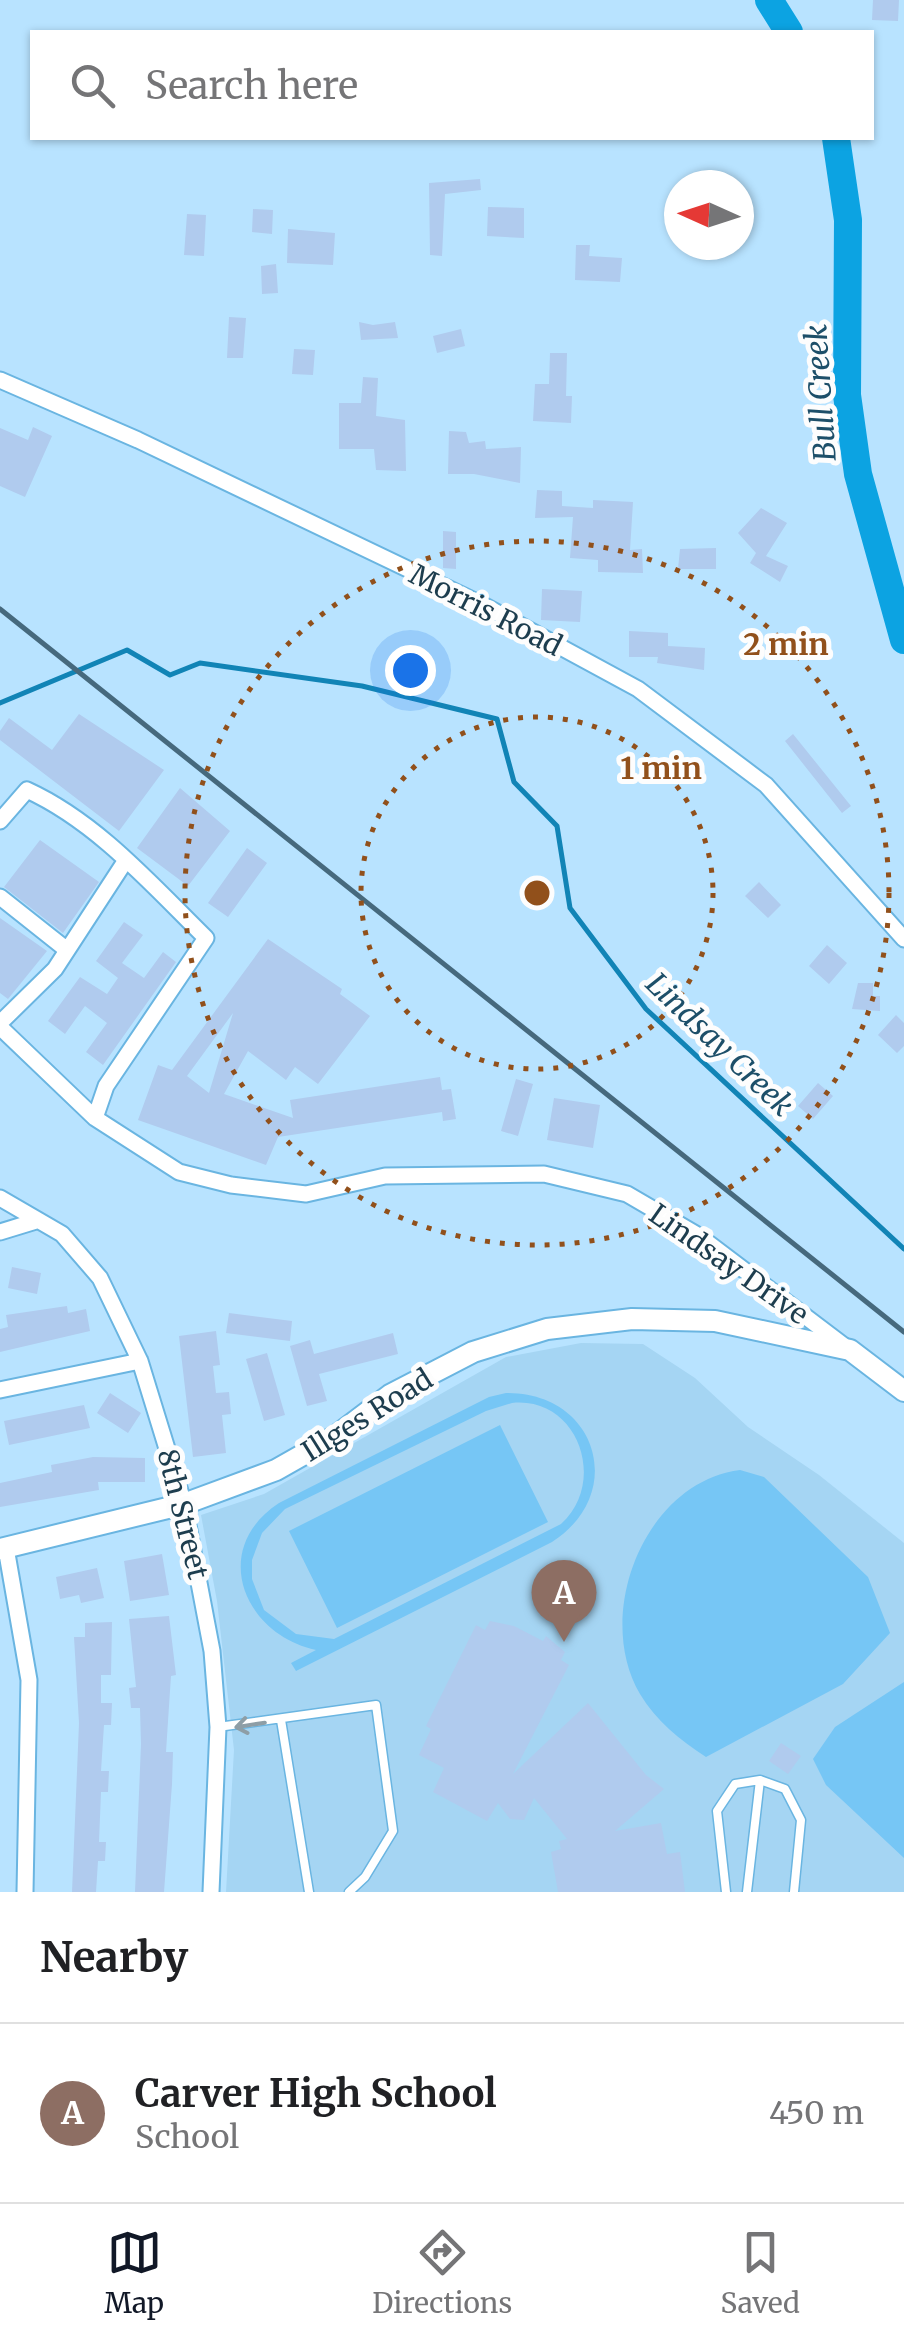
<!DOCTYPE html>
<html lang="en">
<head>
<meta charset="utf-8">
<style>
	:root { --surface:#fff; --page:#f6f6f6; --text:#202124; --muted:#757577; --line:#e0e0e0; --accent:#111827 }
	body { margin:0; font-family:Merriweather,serif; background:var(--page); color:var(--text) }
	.compass { position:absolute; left:664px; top:170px; width:90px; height:90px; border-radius:50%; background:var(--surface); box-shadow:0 2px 8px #0004; rotate:273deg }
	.you { position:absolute; left:410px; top:670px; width:35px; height:35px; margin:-25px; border:8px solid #fff; border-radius:50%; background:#1a73e8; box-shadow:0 0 0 15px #1a73e833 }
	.badge { display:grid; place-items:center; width:65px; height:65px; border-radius:50%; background:var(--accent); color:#fff; font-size:32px; font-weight:700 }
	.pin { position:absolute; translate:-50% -82px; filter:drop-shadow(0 2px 5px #0008) }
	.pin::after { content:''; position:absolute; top:52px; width:35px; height:30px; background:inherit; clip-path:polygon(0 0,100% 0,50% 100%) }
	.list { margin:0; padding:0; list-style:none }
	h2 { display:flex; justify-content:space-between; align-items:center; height:130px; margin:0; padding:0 40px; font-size:42px }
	h2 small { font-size:32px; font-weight:400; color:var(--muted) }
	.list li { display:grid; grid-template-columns:65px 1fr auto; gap:30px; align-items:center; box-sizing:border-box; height:180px; padding:0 40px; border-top:2px solid var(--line) }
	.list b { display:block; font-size:38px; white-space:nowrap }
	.list p { margin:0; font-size:32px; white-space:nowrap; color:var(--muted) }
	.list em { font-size:32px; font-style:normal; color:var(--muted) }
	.icon { flex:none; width:55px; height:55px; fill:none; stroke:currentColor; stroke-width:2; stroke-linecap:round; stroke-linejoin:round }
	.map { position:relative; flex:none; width:904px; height:1892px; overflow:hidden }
	.search { position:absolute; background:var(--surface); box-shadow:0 2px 8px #0004; left:30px; right:30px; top:30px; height:110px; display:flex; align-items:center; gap:25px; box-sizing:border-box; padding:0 35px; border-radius:0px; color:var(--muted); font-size:38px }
	.sheet { height:310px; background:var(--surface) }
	nav { display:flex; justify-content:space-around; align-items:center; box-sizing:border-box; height:140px; border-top:2px solid var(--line); background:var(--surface); font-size:28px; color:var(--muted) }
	nav a { display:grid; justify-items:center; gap:5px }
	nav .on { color:var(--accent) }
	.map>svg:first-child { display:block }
	.built { fill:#a5d5f3 }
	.green { fill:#76c6f5; fill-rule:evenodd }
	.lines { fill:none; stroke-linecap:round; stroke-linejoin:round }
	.stream { stroke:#1184b6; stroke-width:5 }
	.river { stroke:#0ca3e2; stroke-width:28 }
	.building { fill:#b0cbee; fill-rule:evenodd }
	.service-casing { stroke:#6ab5e1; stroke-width:11 }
	.minor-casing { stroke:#6ab5e1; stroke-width:19 }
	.tertiary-casing { stroke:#6ab5e1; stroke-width:24 }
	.service { stroke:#fff; stroke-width:8 }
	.minor { stroke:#fff; stroke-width:15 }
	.tertiary { stroke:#fff; stroke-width:20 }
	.rail { stroke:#46697d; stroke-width:5 }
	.oneway { stroke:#8e9ea6 }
	.ring { fill:none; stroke:#91501b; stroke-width:5; stroke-dasharray:5 10 }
	.labels { text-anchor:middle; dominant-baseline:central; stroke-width:10; stroke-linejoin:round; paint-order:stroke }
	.street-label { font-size:28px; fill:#1d3d4e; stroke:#fdfdfd }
	.water-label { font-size:30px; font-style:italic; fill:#1d4f69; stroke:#fdfdfd }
	.centre { fill:#91501b; stroke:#fdfdfd; stroke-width:5 }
	.ring-label { font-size:30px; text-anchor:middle; font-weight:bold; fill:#91501b; stroke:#fdfdfd; stroke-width:10; stroke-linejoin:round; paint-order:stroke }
</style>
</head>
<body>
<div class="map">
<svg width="904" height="1892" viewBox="0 0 904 1892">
	<rect width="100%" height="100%" fill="#b8e3ff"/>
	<!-- built -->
	<path class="built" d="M581,1343L643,1344L695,1378L748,1427L819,1475L904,1543V1892H226L234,1750L217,1601L201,1515L264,1494L506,1357Z"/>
	<!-- green -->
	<path class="green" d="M506,1393C597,1392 628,1493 552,1542L296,1671L291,1663L316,1650C243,1634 209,1549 279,1503L489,1397ZM512,1403C578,1396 608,1482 561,1524L334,1639L296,1634L264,1610L252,1579V1560L262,1533L285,1509L486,1411Z
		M500,1425L548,1522L337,1628L289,1531Z
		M740,1470L764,1477L868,1577L890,1633L843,1684L706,1757C680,1740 656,1721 640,1694C593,1614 645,1482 740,1470Z
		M904,1682V1858L826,1785L813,1759L835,1727Z"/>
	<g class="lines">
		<!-- stream -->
		<path class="stream" d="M0,703L127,650L170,675L200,663L362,686L497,719L514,782L557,826L570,908L646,1009L904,1249"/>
		<!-- river -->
		<path class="river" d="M769,0L789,32
			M836,138L848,220L847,395L858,474L904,640"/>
	</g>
	<!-- building -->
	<path class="building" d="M873,0H899L898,21L872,20Z
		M480,179L481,190L445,194L442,256L430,255L429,183Z
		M488,207L524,208V238L487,236Z
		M253,209L273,210L272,234L252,232Z
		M187,214L206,215L204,256L184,255Z
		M288,229L335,233L333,265L287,263Z
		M576,245H590L589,256L622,258L620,282L575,280Z
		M276,264L278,293L262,294L261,266Z
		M229,317L246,318L243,358H227Z
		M359,322L373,325L395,322L398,338L361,340Z
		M461,329L465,346L437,353L433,336Z
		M294,349L315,350L313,375L292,374Z
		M550,353H567L566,396H572L571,423L533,421L535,384H549Z
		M363,377L378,378L376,416L405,420L406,471L376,470L374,449H339V403H361Z
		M33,427L52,436L25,497L0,486V428L28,440Z
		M449,431L466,432L469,443L485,441L486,449L521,447L520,483L474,474H448Z
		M537,490L562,491V506L593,508V500L633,502L630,550L642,549L643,573L598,572V560L570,558L573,517L535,518Z
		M761,508L787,523L766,556L788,566L780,582L750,563L756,553L738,533Z
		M443,531L456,532V569L443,568Z
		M716,548V569H678L680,549Z
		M542,589L582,591L580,622L541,620Z
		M629,631L668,633V646L705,648L704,670L657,663L658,657H629Z
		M79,714L164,770L119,831L0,740V731L9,718L52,750Z
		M793,734L851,806L842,813L785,741Z
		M180,788L230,831L188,886L137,848Z
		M40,840L99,882L63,933L4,887Z
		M247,848L267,863L228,917L208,903Z
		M759,882L781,905L768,918L745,896Z
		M0,918L47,951L8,999L0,993Z
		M124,922L143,935L122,963L144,978L163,952L176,962L103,1065L86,1052L107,1023L85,1006L65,1034L48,1021L80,977L107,994L118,978L96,961Z
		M268,939L342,989L340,994L370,1016L318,1084L295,1067L286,1080L248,1051L224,1094L293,1118L290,1100L440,1077L442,1090L451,1089L456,1119L443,1121L442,1112L278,1137L266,1165L138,1120L158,1065L172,1070ZM233,1013L209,1093L187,1076Z
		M827,945L847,963L829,984L809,966Z
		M858,983H873V996H880V1011L852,1009Z
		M896,1015L904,1023V1046L897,1053L878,1035Z
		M516,1079L533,1084L518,1136L501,1131Z
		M818,1083L833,1096L813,1119L798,1106Z
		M554,1098L600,1105L593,1148L547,1140Z
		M12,1267L41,1273L37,1294L8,1288Z
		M67,1306L68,1313L86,1309L90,1331L0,1352V1329L8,1327L6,1315Z
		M229,1313L292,1321L290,1341L226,1333Z
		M216,1331L220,1365L213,1366L216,1393L229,1392L231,1414L222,1415L226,1453L193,1457L179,1336Z
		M393,1333L398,1354L319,1374L327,1401L307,1406L290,1346L310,1340L314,1354Z
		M267,1353L285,1415L264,1421L246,1359Z
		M110,1393L141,1413L128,1433L97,1413Z
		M84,1405L90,1428L9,1445L4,1421Z
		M93,1457L145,1458V1482H98L99,1490L0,1507V1483L52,1472L51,1465Z
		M162,1554L169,1595L130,1601L124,1561Z
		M97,1568L104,1598L81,1603L79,1595L60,1599L56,1577Z
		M169,1616L176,1675L171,1676L169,1706L166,1752H173L172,1784L164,1892H135L141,1744L140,1708H131L129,1688L136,1687L129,1619Z
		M490,1621L514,1626L543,1641L546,1636L565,1652L561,1660L569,1665L513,1774L588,1703L646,1775L664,1789L615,1831L661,1823L667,1854L680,1852L685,1892H558L551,1852L561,1849L559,1841L567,1839L534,1798L524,1820L510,1819L498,1803L487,1821L433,1792L444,1768L419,1755L431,1729L426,1726L476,1625L485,1630Z
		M112,1622L111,1675H101V1703H112L111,1725H104L101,1771H109L108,1792H101L99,1842H106L105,1861H98L96,1892H72L79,1723L74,1637H85V1623Z
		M781,1743L801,1756L788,1774L769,1761Z"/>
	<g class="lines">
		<defs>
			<path id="service" d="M281,1720L309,1892
				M218,1727L376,1705L393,1831L365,1877L349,1892
				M726,1892L717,1811L735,1784L760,1780L785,1789L801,1820L794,1892
				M747,1892L760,1780"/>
			<path id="minor" d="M0,380L138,440L485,606L638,689L766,785L904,939
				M0,821L27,790C97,822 152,885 206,938L106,1086L95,1118
				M0,897L67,950
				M0,1023L55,969L126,860
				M0,1027L95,1118L179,1172L231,1185L306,1194L385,1176L544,1174L627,1194L699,1236L843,1345
				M0,1198L62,1234L100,1278L140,1361L184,1504L212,1651L218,1727L211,1892
				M0,1232L36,1221
				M0,1390L140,1361
				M6,1548L29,1680L25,1892"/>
			<path id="tertiary" d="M0,1549L184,1504L276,1470L336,1436L390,1395L473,1352L547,1329L632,1319L715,1321L850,1350L904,1391"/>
		</defs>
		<!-- service casing -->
		<use href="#service" class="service-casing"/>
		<!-- minor casing -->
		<use href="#minor" class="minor-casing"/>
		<!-- tertiary casing -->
		<use href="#tertiary" class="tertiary-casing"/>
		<!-- service -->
		<use href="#service" class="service"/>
		<!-- minor -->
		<use href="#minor" class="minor"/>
		<!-- tertiary -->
		<use href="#tertiary" class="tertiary"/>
		<!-- rail -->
		<path class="rail" d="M0,609L904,1332"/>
	</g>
	<!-- one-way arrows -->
	<defs><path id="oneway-shaft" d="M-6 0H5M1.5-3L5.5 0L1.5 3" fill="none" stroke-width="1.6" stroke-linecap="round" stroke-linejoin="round" transform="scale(2.5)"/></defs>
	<use class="oneway" href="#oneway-shaft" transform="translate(250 1725) rotate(171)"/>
	<!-- distance rings -->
	<g class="ring">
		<circle cx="537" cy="893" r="176"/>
		<circle cx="537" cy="893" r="352"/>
	</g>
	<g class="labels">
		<!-- street labels -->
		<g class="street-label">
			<text transform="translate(486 610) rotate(27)">Morris Road</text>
			<text transform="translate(729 1264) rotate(35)">Lindsay Drive</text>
			<text transform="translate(367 1415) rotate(-32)">Illges Road</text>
			<text transform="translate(183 1514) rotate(76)">8th Street</text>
		</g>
		<!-- water labels -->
		<g class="water-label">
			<text transform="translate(820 393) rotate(-94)">Bull Creek</text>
			<text transform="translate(720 1044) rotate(44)">Lindsay Creek</text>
		</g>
	</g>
	<circle cx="537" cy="893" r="15" class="centre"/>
	<g class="ring-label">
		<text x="786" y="655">2 min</text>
		<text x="661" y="779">1 min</text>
	</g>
</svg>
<svg class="compass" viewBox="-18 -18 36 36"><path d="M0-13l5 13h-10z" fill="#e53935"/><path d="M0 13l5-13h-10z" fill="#757577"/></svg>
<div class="you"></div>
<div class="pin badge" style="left:564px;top:1642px;background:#8d6e63">A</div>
<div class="search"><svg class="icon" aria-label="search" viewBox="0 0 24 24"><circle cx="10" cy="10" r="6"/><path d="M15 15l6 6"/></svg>Search here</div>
</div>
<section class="sheet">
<h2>Nearby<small></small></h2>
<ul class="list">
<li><span class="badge" style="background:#8d6e63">A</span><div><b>Carver High School</b><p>School</p></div><em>450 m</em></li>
</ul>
</section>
<nav>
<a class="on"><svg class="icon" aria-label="map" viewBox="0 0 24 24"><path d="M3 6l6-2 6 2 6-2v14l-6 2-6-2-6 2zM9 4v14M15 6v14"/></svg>Map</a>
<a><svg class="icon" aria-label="directions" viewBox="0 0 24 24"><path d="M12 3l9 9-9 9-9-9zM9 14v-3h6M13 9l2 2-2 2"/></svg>Directions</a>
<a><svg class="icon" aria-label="saved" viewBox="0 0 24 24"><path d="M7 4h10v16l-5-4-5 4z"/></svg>Saved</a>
</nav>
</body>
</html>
